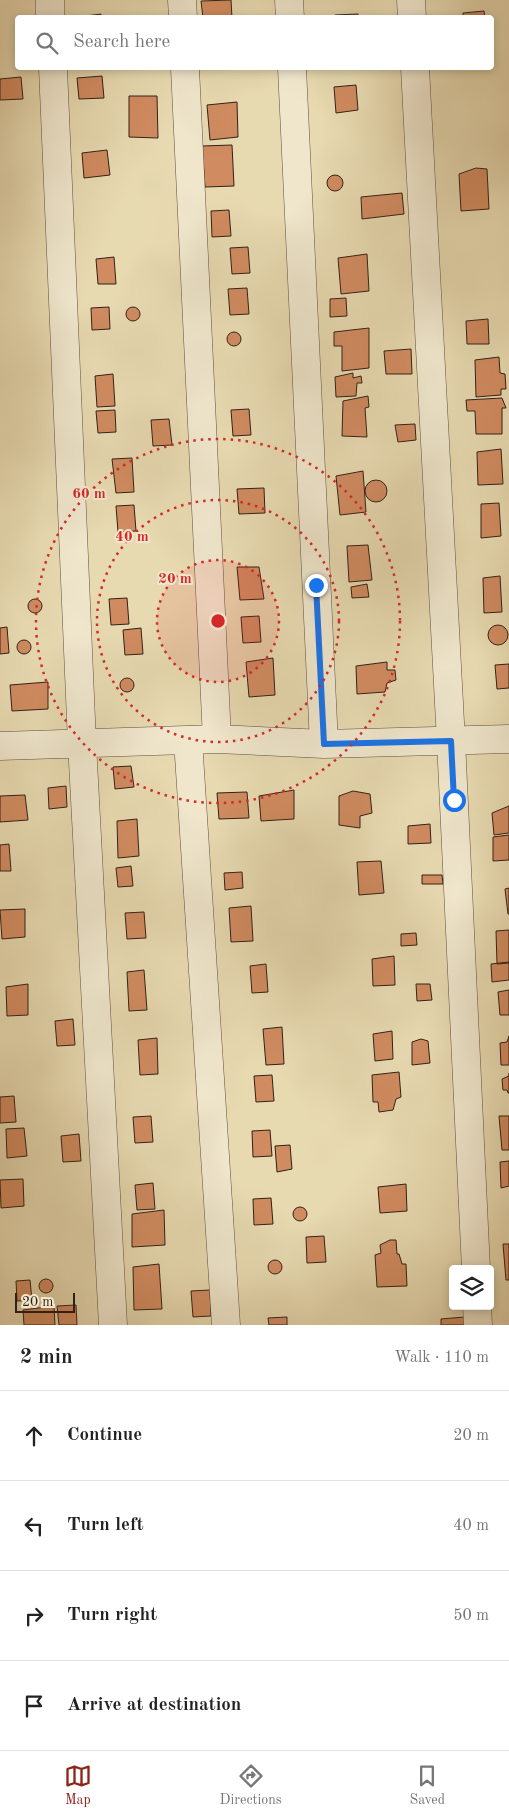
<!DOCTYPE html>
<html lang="en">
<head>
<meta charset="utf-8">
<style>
	:root { --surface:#fff; --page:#f6f6f6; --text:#222; --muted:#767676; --line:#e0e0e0; --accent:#8f2418 }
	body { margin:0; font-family:"Old Standard TT",serif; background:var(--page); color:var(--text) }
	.controls { position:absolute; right:15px; bottom:15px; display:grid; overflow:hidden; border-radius:5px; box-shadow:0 2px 8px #0003 }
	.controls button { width:45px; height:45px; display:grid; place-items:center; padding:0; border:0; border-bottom:1px solid var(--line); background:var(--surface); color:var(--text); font:25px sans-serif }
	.scale { position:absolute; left:15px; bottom:12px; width:60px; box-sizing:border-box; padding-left:5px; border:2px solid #322118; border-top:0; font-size:14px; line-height:18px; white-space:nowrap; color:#322118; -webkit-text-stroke:4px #efe6cc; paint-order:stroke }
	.stop { position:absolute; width:15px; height:15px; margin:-11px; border:4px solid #1a73e8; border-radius:50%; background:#fff }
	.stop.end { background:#1a73e8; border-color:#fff; box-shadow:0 1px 5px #0008 }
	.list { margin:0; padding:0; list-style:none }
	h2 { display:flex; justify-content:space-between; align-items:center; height:65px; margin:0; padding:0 20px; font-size:21px }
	h2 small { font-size:16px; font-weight:400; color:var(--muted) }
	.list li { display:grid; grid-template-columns:32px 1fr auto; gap:15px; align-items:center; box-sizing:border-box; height:90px; padding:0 20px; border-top:1px solid var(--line) }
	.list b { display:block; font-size:19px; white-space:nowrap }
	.list em { font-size:16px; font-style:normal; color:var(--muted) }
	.icon { flex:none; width:28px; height:28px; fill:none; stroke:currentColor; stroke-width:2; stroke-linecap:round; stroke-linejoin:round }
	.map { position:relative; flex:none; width:509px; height:1325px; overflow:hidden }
	.search { position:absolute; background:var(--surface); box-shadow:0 2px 8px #0003; left:15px; right:15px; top:15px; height:55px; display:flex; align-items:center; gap:12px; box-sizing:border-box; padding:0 18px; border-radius:5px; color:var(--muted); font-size:19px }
	.sheet { height:425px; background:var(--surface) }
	nav { display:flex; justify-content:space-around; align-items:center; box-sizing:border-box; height:70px; border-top:1px solid var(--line); background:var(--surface); font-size:14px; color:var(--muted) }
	nav a { display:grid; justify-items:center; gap:2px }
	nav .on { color:var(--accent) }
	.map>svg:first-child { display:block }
	.building { fill:#d08b60; stroke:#322118 }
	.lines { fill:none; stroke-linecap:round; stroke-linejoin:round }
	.minor-casing { stroke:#5f4f3e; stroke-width:29 }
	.minor { stroke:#efe6cc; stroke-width:28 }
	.route { stroke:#1a73e8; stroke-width:6 }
	.ring { fill:none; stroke:#d62828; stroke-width:2.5; stroke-dasharray:2.5 5 }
	.centre { fill:#d62828; stroke:#efe6cc; stroke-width:2.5 }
	.ring-label { font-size:15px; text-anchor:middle; font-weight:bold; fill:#d62828; stroke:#efe6cc; stroke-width:4; stroke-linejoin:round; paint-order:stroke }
</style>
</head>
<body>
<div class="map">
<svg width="509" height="1325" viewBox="0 0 509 1325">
	<rect width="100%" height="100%" fill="#e7d9b0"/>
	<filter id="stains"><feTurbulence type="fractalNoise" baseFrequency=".004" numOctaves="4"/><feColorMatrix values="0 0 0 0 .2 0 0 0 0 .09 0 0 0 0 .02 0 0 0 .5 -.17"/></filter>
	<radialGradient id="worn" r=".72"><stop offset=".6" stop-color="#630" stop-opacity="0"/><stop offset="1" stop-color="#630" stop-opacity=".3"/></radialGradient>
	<!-- building -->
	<path class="building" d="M231,0L232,18H203L201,1Z
		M484,11L485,18H463V13Z
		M101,14V18H78V17Z
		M358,14V18H335V15Z
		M102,76L104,98L79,99L77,78Z
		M21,77L23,99L0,100V79Z
		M356,85L358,110L336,113L334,87Z
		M129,96H157L158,138L129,137Z
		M237,102L238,137L210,140L207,105Z
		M232,145L234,186L205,187L202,146Z
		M107,150L110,175L84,178L82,153Z
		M476,168L487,169L489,209L461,211L459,174Z
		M327 183a8 8 0 1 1 16 0a8 8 0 1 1-16 0Z
		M402,193L404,214L362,219L361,197Z
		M229,210L231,236L212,237L211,211Z
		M248,247L250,273L232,274L230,248Z
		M367,254L369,291L341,294L338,258Z
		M114,257L116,284H98L96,259Z
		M247,288L249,314L230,315L228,289Z
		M346,298L347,316L330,317V299Z
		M126 314a7 7 0 1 1 14 0a7 7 0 1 1-14 0Z
		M109,307L110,329L92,330L91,308Z
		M488,319L489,344H467L466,321Z
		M369,328V368L342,371V346H334V332Z
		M227 339a7 7 0 1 1 14 0a7 7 0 1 1-14 0Z
		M411,349L412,374H386L384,351Z
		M499,357L500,373L505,374L506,389H501V395L476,397L475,360Z
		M353,373V378L361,376L362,383H357L356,396L336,397L335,377Z
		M113,374L115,406L97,407L95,376Z
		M368,396L369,407L365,408L367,437L342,436L343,401Z
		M502,398L506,408H502V434H476L475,411H467L466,400Z
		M249,409L251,435L233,436L231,410Z
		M115,410L116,432L98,433L96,411Z
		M169,419L172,445L153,446L151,420Z
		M415,424L416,440L398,442L395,425Z
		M501,449L503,484L478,485L477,452Z
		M132,458L134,492L116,493L112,459Z
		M363,471L366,512L340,515L336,476Z
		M365 491a11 11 0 1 1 22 0a11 11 0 1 1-22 0Z
		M264,488L265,513L239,514L237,489Z
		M499,503L501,536L481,538V504Z
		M134,505L136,531L118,532L116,506Z
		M368,545L372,580L349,582L347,546Z
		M237,567H259L264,599L240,600Z
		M500,576L502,612L484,613L483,578Z
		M367,584L369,597L352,598L351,587Z
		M127,598L129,624L111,625L109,599Z
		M28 606a7 7 0 1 1 14 0a7 7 0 1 1-14 0Z
		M259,616L261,642L243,643L241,617Z
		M488 635a10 10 0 1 1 20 0a10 10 0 1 1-20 0Z
		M7,627L9,653L0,654V628Z
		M141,628L143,654L125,655L123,630Z
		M17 647a7 7 0 1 1 14 0a7 7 0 1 1-14 0Z
		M273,658L275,695L249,697L246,662Z
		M387,662V670H395L396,680L387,683L385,692L357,694L356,666Z
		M509,664V688L497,689L495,665Z
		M120 685a7 7 0 1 1 14 0a7 7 0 1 1-14 0Z
		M48,682V709L12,711L10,685Z
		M131,766L134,787L115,789L113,767Z
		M66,786L67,807L49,809L48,788Z
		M294,790V819L261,821L259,796Z
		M353,791L370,794L372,813L360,816V828L339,825V796Z
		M247,792L249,818L219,819L217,793Z
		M25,795L28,820L0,822V796Z
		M509,806V833L494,835L492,813Z
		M137,819L139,856L118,858L117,821Z
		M430,824L431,843L408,844V826Z
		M509,835V860L493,861V837Z
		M9,844L11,871H0V845Z
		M381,861L384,893L359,895L357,862Z
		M131,866L133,886L118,887L116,868Z
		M242,872L243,888L225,890L224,873Z
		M422,875H442L443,884H422Z
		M509,888V914H508L505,889Z
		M251,906L253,941L231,942L229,908Z
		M25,909V937L2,939L0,910Z
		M144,912L146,938L127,939L125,913Z
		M509,930V963L497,964L496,931Z
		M416,933L417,945L401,946V934Z
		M394,956L395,985L373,986L372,959Z
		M509,962V980L492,982L491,964Z
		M266,964L268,992L252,993L250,966Z
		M144,970L147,1010L129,1011L127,972Z
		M28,984V1015L7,1016L6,987Z
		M416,984H430L432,1000L417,1001Z
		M509,990V1015H500L498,992Z
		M73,1019L75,1045L57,1046L55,1021Z
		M282,1027L284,1064L266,1065L263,1029Z
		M392,1031L393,1059L375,1061L373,1034Z
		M509,1036V1065H501L500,1043L507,1042Z
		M157,1038L158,1074L140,1075L138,1040Z
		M421,1039L428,1041L430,1063L412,1065V1042Z
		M399,1072L401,1097L396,1099L393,1110L379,1112L378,1102H373L372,1075Z
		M509,1073V1093H508L507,1090H503L502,1079L509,1076Z
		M272,1075L274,1101L256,1102L254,1076Z
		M14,1096L16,1122L0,1123V1097Z
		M151,1116L153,1142L135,1143L133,1117Z
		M499,1116H509V1150H502Z
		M24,1128L27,1156L7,1158L6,1129Z
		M270,1130L272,1156L253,1157L252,1131Z
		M79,1134L81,1161L63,1162L61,1136Z
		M290,1145L292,1169L277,1172L275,1146Z
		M509,1161V1186L501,1188L500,1162Z
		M23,1179L24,1206L1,1208L0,1180Z
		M153,1183L155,1209L137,1210L135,1185Z
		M406,1184L407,1211L380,1213L378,1187Z
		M271,1198L273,1224L254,1225L253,1199Z
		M293 1214a7 7 0 1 1 14 0a7 7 0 1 1-14 0Z
		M164,1210L165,1245L132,1247V1214Z
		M324,1236L326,1262L307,1263L306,1237Z
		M390,1240H396L397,1254H399L402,1264H406L407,1286L377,1287L375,1255L381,1253L380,1245Z
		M503,1244H509V1280H506Z
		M268 1267a7 7 0 1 1 14 0a7 7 0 1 1-14 0Z
		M159,1264L162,1309L134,1310L133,1267Z
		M39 1286a7 7 0 1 1 14 0a7 7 0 1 1-14 0Z
		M30,1280L32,1300L17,1301L16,1281Z
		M210,1290L211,1316L193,1317L191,1291Z
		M76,1305L77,1325H59L57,1306Z
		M54,1306L55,1325H24L23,1310Z
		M287,1317V1325H269L268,1318Z
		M464,1317L465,1325H441V1319Z"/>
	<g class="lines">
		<defs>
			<path id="minor" d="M50,0V18
				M182,0L183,18
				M289,0L290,18
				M411,0L412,18
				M53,68L82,743L113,1325
				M185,68L217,739
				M292,68L324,744
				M415,68L451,741L476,1269
				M188,740L226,1325
				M0,746L217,739L324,744L509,739
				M477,1306L478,1325"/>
		</defs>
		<!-- minor casing -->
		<use href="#minor" class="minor-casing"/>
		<!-- minor -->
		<use href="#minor" class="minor"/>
	</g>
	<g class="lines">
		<!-- route -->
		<path class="route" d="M316,585L324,744L451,741L454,800"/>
	</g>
	<!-- distance rings -->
	<circle cx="218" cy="621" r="61" fill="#d62828" fill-opacity=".12"/>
	<g class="ring">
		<circle cx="218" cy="621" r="61"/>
		<circle cx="218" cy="621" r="121"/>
		<circle cx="218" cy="621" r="182"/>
	</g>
	<circle cx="218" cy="621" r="8" class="centre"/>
	<g class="ring-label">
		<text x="89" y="498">60 m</text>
		<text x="132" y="541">40 m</text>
		<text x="175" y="583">20 m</text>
	</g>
	<rect width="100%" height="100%" filter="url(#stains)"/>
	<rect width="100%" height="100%" fill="url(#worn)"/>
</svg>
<div class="controls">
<button><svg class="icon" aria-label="layers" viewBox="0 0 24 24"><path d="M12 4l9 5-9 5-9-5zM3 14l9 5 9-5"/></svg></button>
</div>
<div class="scale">20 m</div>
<div class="stop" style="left:454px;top:800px"></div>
<div class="stop end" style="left:316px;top:585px"></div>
<div class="search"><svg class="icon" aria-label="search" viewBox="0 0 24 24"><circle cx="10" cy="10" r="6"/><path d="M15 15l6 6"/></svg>Search here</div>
</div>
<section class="sheet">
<h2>2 min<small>Walk · 110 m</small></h2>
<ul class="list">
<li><svg class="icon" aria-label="ahead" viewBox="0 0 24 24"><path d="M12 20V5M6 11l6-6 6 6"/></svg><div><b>Continue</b></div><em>20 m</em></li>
<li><svg class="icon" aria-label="left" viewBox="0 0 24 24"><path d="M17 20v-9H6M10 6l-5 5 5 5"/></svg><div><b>Turn left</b></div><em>40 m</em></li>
<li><svg class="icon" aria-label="right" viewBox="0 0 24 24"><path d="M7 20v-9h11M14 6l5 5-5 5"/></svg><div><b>Turn right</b></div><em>50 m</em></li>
<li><svg class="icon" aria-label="arrive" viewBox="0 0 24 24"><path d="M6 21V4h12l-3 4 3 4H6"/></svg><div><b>Arrive at destination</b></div></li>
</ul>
</section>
<nav>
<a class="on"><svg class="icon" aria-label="map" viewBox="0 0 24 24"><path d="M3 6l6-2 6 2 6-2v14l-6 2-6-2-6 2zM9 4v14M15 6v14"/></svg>Map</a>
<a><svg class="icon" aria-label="directions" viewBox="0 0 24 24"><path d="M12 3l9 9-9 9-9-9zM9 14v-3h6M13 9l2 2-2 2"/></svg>Directions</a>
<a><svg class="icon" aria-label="saved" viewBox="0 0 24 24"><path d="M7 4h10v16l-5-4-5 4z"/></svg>Saved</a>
</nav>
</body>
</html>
